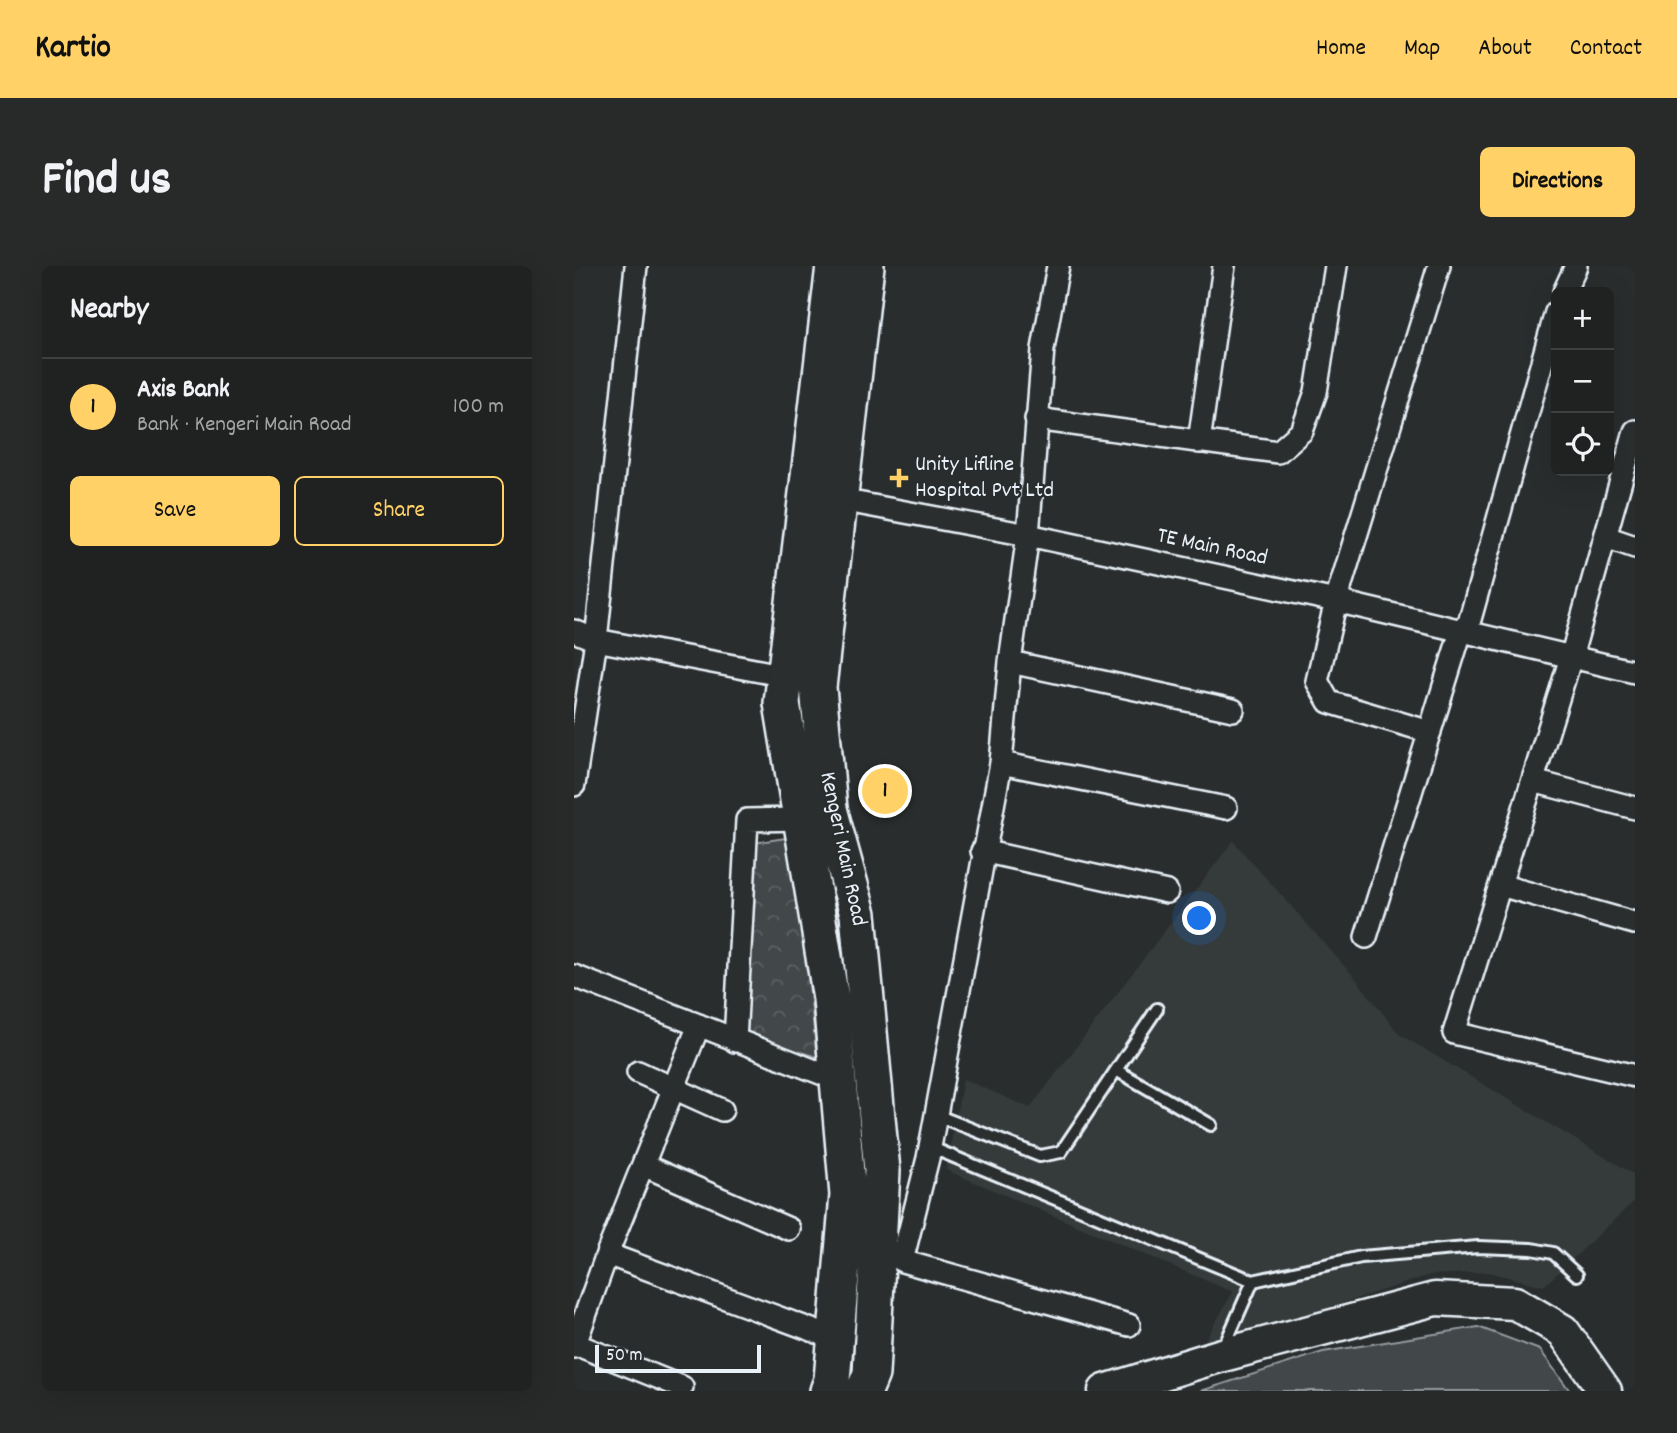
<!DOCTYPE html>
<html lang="en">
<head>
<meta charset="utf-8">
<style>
	:root { --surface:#202222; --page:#282a2a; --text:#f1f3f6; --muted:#a2a4a5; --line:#3d3f40; --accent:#ffd166 }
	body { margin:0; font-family:Dekko,sans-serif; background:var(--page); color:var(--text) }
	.controls { position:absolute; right:21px; top:21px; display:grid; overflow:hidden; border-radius:10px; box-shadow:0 7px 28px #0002 }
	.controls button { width:63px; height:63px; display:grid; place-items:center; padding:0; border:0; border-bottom:2px solid var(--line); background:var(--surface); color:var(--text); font:35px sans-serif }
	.scale { position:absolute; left:21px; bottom:18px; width:166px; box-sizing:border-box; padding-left:7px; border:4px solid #e8f1f8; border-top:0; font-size:19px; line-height:24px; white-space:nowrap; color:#e8f1f8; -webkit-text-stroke:5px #2a2d2e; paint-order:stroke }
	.you { position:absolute; left:626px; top:653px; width:24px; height:24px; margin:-18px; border:5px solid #fff; border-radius:50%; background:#1a73e8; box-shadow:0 0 0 10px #1a73e833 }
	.badge { display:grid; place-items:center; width:46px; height:46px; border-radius:50%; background:var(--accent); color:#111; font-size:23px; font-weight:700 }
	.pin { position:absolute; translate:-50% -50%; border:4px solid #fff; box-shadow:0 2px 7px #0006 }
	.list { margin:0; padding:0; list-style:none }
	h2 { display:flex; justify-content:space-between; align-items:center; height:91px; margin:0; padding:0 28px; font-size:30px }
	h2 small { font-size:23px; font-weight:400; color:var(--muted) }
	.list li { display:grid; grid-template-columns:46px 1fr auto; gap:21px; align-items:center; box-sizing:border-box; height:98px; padding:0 28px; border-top:2px solid var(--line) }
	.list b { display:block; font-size:26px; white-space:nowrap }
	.list p { margin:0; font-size:23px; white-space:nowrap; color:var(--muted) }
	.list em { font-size:23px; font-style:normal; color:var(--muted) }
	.actions { display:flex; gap:14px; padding:21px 28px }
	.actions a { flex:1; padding:16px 0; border:2px solid var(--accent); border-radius:10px; text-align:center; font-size:24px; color:var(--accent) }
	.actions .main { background:var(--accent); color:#111 }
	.icon { flex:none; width:38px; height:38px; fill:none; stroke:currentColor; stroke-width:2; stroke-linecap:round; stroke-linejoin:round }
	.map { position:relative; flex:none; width:1061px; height:1125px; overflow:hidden; border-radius:10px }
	header { display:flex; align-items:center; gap:42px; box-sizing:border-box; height:98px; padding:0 35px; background:var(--accent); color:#111 }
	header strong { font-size:33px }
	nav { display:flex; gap:38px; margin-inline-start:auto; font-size:24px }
	.intro { display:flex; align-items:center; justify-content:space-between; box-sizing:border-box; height:168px; padding:0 42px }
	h1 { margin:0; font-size:49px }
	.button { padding:18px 32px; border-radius:10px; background:var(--accent); color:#111; font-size:24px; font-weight:700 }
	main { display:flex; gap:42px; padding:0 42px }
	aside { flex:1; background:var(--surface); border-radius:10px; box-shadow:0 7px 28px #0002 }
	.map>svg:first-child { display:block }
	.built { fill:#363a3b }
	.grass { fill:#424648; stroke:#959ca0; stroke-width:2 }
	.park { fill:url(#park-crowns); stroke:#959ca0; stroke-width:2 }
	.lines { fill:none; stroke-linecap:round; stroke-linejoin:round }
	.lane-casing { stroke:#e8f1f8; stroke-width:16 }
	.street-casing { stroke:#e8f1f8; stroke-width:26 }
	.secondary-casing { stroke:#e8f1f8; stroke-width:37 }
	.primary-casing { stroke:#e8f1f8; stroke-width:40 }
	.lane { stroke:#2a2d2e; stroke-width:10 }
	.street { stroke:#2a2d2e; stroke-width:21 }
	.secondary { stroke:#2a2d2e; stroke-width:32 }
	.primary { stroke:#2a2d2e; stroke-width:35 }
	.poi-dot { fill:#ffd166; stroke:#2a2d2e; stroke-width:2.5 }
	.labels { text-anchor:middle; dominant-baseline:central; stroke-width:5; stroke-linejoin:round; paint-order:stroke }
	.poi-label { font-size:23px; fill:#e8f1f8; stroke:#2a2d2e; text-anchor:start }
	.street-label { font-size:23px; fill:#e8f1f8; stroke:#2a2d2e }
</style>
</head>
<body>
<header>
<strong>Kartio</strong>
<nav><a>Home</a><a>Map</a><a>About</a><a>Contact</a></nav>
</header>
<div class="intro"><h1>Find us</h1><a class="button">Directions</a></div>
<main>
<aside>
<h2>Nearby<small></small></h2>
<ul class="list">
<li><span class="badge">1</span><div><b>Axis Bank</b><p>Bank · Kengeri Main Road</p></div><em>100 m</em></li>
</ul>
<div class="actions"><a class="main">Save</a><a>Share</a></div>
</aside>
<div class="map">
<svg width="1061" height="1125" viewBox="0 0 1061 1125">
	<defs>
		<pattern id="park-crowns" width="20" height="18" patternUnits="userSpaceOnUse" patternTransform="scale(1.75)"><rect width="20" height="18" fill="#424648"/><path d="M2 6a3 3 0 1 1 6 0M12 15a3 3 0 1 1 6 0" fill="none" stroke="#5d6163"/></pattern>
	</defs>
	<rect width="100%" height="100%" fill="#2a2d2e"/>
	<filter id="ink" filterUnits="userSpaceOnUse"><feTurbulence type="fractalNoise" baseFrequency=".0143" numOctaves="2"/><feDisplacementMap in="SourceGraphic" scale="14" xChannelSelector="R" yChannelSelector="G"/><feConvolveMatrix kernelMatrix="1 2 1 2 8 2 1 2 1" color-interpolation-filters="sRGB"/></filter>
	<g filter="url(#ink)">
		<!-- built -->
		<path class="built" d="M659,575L782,713L825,768L1061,909V934L970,1020L914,1006L856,1009L626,1083L659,1026L372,904L389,813L456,842Z"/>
		<!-- grass -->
		<path class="grass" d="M904,1061L966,1084L996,1125H627L749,1086Z"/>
		<!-- park -->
		<path class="park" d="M219,571L243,791L173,770L179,577Z"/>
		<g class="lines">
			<defs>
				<path id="lane" d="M542,804L637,859
					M362,849L466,890L487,886L583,743
					M356,881L679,1015L787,991L904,981L958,983L979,987L1003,1009
					M649,1083L679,1015"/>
				<path id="street" d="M484,0L469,83L454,269L436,396L427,497L354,892L328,995L555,1059
					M990,26L1002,0
					M462,153L704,186L728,165L742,126L762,0
					M1061,165L998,388L880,767L1061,810
					M625,176L650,0
					M256,232L454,269L762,335L1061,406
					M1032,271L1061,281
					M893,364L982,46
					M0,365L22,374L212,410
					M436,396L659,444
					M856,466L755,436L743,415L762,335L865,0
					M427,497L652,542
					M959,515L1061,542
					M0,519L22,374L62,0
					M408,585L593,626
					M926,619L1060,657
					M792,671L888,362
					M0,710L264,814
					M161,775L173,554L229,553
					M64,806L148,844
					M69,899L215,963
					M33,988L262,1073
					M1,1078L108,1121
					M0,1081L33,988L125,759"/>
				<path id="secondary" d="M531,1125L645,1090L861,1033L941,1037L989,1065L1031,1125"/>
				<path id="primary" d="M254,1125L258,1114L274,929L257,733L208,437L260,0
					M290,1125L297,1108L308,905L284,648L255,543L244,421L292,0"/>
			</defs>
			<!-- lane casing -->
			<use href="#lane" class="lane-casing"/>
			<!-- street casing -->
			<use href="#street" class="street-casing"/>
			<!-- secondary casing -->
			<use href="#secondary" class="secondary-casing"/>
			<!-- primary casing -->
			<use href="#primary" class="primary-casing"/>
			<!-- lane -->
			<use href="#lane" class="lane"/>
			<!-- street -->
			<use href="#street" class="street"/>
			<!-- secondary -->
			<use href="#secondary" class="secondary"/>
			<!-- primary -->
			<use href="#primary" class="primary"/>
		</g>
	</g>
	<!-- markers -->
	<path class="poi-dot" d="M321.5 201.5h7v7h7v7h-7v7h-7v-7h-7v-7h7z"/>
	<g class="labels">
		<!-- poi labels -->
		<g class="poi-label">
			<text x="341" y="199">Unity Lifline<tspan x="341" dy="26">Hospital Pvt Ltd</tspan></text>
		</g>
		<!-- street labels -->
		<g class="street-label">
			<text transform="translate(638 282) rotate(12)">TE Main Road</text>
			<text transform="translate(268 583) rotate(78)">Kengeri Main Road</text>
		</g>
	</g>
</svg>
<div class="controls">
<button>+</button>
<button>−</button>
<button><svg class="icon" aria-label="locate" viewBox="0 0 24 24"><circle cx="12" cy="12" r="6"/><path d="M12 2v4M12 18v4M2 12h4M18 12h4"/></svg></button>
</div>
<div class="scale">50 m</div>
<div class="you"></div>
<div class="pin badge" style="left:311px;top:525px">1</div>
</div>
</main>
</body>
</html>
